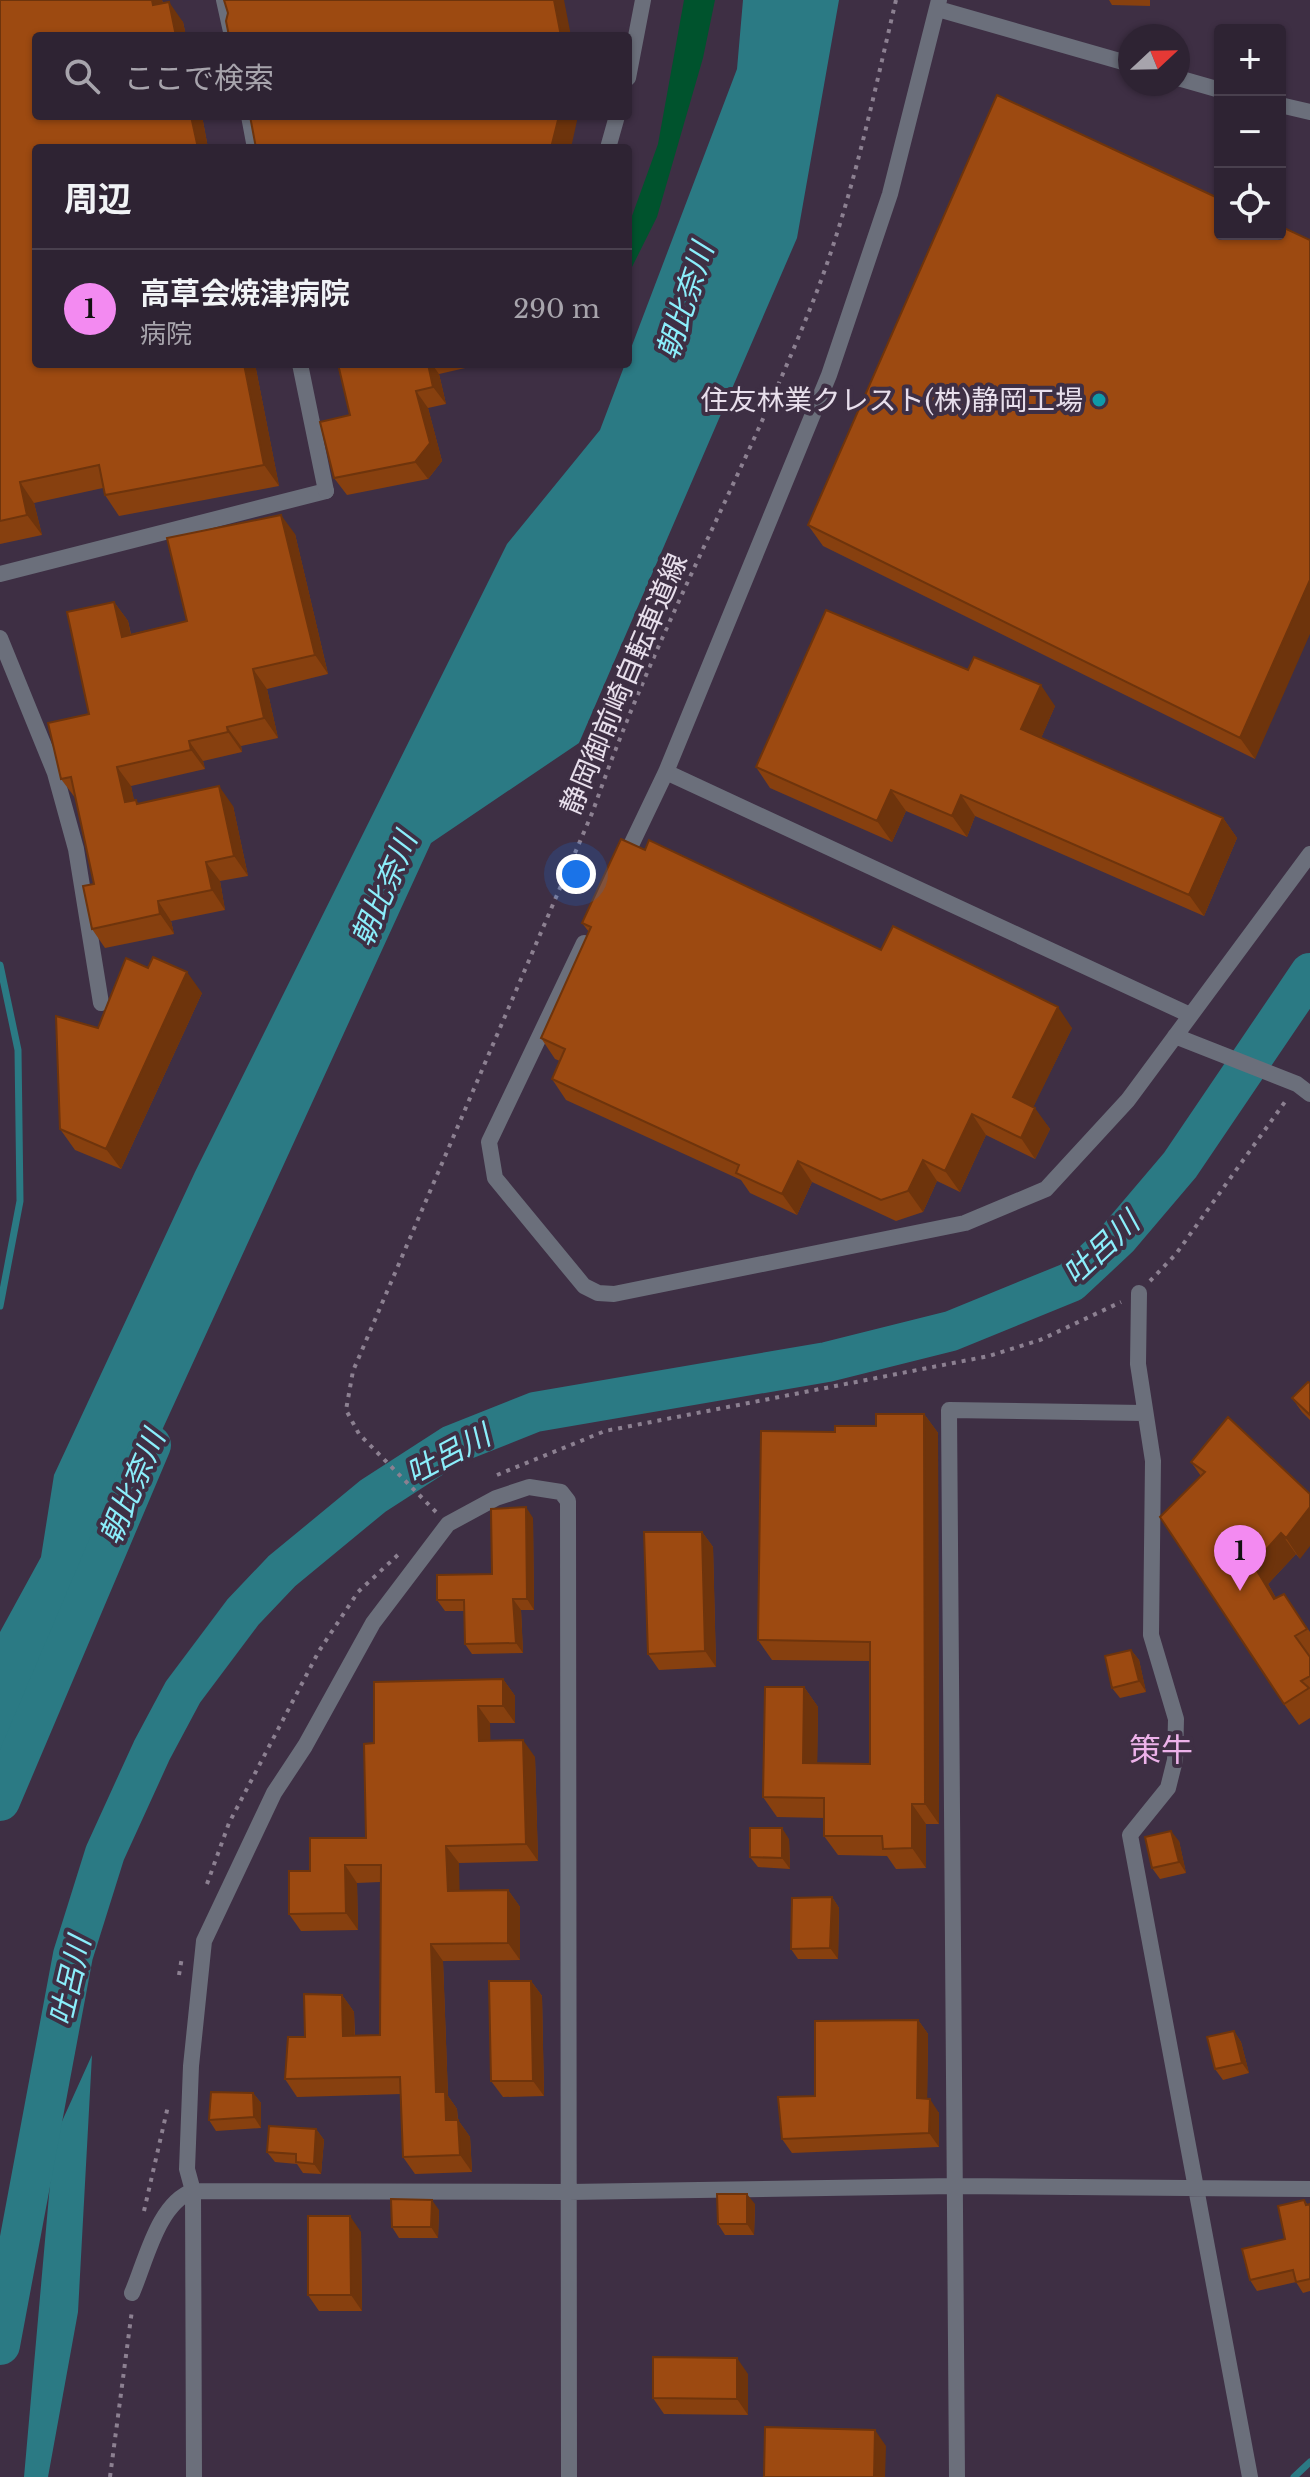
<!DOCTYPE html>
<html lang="ja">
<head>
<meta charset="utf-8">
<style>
	:root { --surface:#2e2333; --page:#362b3b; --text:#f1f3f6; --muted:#a7a4ac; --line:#49404e; --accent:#f38af1 }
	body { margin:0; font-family:"Libre Baskerville","Noto Sans JP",serif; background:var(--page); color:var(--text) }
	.controls { position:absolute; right:24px; top:24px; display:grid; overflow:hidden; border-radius:8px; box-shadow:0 2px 6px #0004 }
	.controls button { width:72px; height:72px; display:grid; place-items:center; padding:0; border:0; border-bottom:2px solid var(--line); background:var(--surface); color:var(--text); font:40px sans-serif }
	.compass { position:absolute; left:1118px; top:24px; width:72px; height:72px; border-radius:50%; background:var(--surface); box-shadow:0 2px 6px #0004; rotate:68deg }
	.you { position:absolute; left:576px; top:874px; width:28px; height:28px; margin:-20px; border:6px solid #fff; border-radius:50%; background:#1a73e8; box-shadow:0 0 0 12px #1a73e833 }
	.badge { display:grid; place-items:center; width:52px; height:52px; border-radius:50%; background:var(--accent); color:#111; font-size:26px; font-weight:700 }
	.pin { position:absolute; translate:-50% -66px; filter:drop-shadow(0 2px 4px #0008) }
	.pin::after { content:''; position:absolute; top:42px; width:28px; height:24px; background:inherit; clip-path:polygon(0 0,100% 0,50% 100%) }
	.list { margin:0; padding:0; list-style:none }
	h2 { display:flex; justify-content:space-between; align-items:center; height:104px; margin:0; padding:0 32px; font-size:34px }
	h2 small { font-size:26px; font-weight:400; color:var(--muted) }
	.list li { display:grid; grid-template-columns:52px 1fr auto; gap:24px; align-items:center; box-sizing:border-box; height:120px; padding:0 32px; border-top:2px solid var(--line) }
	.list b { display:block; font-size:30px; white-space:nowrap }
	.list p { margin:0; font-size:26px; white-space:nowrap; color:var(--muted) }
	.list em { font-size:26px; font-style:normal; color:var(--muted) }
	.icon { flex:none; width:44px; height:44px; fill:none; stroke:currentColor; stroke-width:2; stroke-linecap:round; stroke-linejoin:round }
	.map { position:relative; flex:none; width:1310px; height:2477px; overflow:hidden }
	.search { position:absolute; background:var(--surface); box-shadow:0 2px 6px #0004; left:32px; top:32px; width:600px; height:88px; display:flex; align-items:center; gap:20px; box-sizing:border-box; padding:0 28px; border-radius:8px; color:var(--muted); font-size:30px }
	.panel { position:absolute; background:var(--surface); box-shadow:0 2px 6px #0004; left:32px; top:144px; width:600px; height:224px; border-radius:8px }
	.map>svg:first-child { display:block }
	.green { fill:#00532d }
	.water { fill:#2b7a84 }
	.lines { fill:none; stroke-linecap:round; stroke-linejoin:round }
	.stream { stroke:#2b7a84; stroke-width:7 }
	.river { stroke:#2b7a84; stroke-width:40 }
	.path { stroke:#8c8091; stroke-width:4; stroke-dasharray:4 6; stroke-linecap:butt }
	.minor { stroke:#6b6f7b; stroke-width:16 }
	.tertiary { stroke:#6b6f7b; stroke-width:16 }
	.wall { fill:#87400f }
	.shaded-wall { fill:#6e340c }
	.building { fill:#9d4a11; stroke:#6e340c; stroke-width:2 }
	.culture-dot { fill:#0f9aa8; stroke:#3e2f44; stroke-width:3 }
	.labels { text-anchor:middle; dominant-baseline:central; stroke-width:8; stroke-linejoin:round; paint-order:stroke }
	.poi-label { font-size:28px; fill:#e8dfec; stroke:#3e2f44; text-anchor:end }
	.street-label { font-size:28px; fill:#e8dfec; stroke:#3e2f44 }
	.water-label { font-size:30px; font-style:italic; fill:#8beefb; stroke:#3e2f44 }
	.quarter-label { font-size:32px; fill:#edb2ea; stroke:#3e2f44 }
</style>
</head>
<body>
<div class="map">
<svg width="1310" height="2477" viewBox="0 0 1310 2477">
	<rect width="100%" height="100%" fill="#3e2f44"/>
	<!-- green -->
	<path class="green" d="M684,0H715L703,58L657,217L628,275V227L658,144Z"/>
	<!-- water -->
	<path class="water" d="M743,0H839L797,238L579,743L431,843L0,1784V1632L41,1557L54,1475L195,1172L507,544L600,430L625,364H628V356L737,69Z
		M92,2055L78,2312L48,2477H24L54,2139Z"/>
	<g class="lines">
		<!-- stream -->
		<path class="stream" d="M0,965L18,1050L20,1201L0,1306
			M1294,2477L1310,2462"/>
		<!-- river -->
		<path class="river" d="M0,1801L151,1445
			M0,2345L73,1955L105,1853L152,1750L183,1692L243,1612L282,1571L373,1496L452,1445L535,1412L827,1362L951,1331L1071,1282L1118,1238L1180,1165L1310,973"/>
		<!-- path -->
		<path class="path" d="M1150,1281L1176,1254L1287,1099
			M497,1475L605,1431L989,1356L1040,1340L1121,1302
			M436,1512L359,1434L346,1410L353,1371L593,811C653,637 744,475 812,304C851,206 872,102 896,0
			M207,1884L229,1823L319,1651L358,1592L400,1553
			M179,1975L182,1957
			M144,2211L168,2106
			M110,2477L132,2310"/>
		<!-- minor -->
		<path class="minor" d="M938,9L1130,64
			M628,78L643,0
			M1178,78L1220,90
			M1280,105L1310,112
			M608,148L617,116
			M0,574L326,491
			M0,638L55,773L76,849L101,1003
			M666,772L1190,1015
			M622,864L666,772L829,375L890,194L939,0
			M584,943L489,1142L495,1178L584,1286L598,1293L614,1294L965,1223L1046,1189L1128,1100L1310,854
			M1175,1036L1297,1084L1310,1094
			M1139,1293L1138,1364L1153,1461L1151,1635L1176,1719L1175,1760L1168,1788L1130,1835L1250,2477
			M132,2293C146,2261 158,2203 193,2191L569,2192L955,2186L1310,2189
			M194,2477L193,2191L187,2169L191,2066L204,1941L274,1793L305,1746L373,1623L448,1524L496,1498L529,1487L561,1492L568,1501L569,2477
			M957,2477L949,1410L1143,1413"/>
		<!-- tertiary -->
		<path class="tertiary" d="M224,0L232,36
			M249,116L255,148
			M300,364L326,491"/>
	</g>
	<!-- wall -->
	<path class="wall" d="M0,0H162L163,3L183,22L186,36H36V116H202L208,148H36L255,364L279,486L119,516L105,495L103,488L34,503L42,535L0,544Z
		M1109,0H1150V6L1112,5Z
		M1310,240L1255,759L823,546L808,525Z
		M338,364H474V366L439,374L446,404L428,408L442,461L428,479L347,495L334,478L350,415Z
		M295,534L328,674L267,689L278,738L241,746L242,752L203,761L205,769L131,786L134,801L138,803L233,806L248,876L220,881L225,910L171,921L174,934L105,948L92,929L94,884L76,799L61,779L89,714L114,602L128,621L131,634L187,621Z
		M968,670L1055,706L1041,738L1223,818L1237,838L1204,916L975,816L967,837L906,811L892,842L770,788L756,767Z
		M645,850L881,950L1072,1028L1033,1107L1050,1129L1035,1159L986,1135L960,1192L937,1181L923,1212L896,1221L812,1182L797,1215L750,1193L741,1180L566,1100L552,1079L560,1061L555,1059L541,1038L589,932L582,923Z
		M202,993L121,1169L75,1150L60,1129L98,1028Z
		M1310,1383V1420L1302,1412L1292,1398Z
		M924,1414L938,1433L939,1824H926V1868L896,1869L887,1856L838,1855L824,1836V1818L777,1817L763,1797L804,1687L818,1707L817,1763L870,1764V1661L772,1660L758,1640L835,1432L876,1426Z
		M1228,1417L1300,1559L1296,1554L1268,1584L1276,1598L1284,1594L1310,1632V1718L1299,1725L1284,1704L1201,1476L1191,1462Z
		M533,1518L534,1610H521L523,1653L472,1654L465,1644L464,1611H445L437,1600L492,1574Z
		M702,1532L713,1547L716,1667L659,1670L648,1654Z
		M1131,1650L1139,1660L1146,1692L1120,1698L1112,1688Z
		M503,1679L515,1696V1723H490V1741L535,1757L538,1861L459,1863V1890H508L520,1907V1960L443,1961L448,2096L457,2109L458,2120L470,2137L472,2172L415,2174L403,2157L401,2094L297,2097L285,2079L305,2037L342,1995L354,2012L355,2036L380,2035V1882L357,1883L358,1930L301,1931L289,1914L310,1871L366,1838L374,1743Z
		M789,1839L790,1869L758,1867L750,1857Z
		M1179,1841L1186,1873L1160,1879L1152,1868Z
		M832,1897L839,1908L838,1959H798L791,1949Z
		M531,1981L542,1996L544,2096L503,2097L491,2081Z
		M918,2020L928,2034L927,2099L939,2113V2147L792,2153L782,2139L815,2096Z
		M1234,2031L1241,2042L1249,2073L1223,2080L1215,2069Z
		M253,2093L261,2103V2128L216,2131L209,2120Z
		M316,2129L324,2140L321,2174L303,2173L297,2164L275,2162L267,2152Z
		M1304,2200L1308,2205L1310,2204V2291L1303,2293L1296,2282L1257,2291L1250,2280L1285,2239Z
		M755,2204L754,2235H725L718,2224Z
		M439,2210L438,2238H399L392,2227Z
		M361,2232L362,2311H319L308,2295Z
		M748,2374V2415L664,2414L653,2398Z"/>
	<!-- shaded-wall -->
	<path class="shaded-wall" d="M152,0H162L167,26L153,5Z
		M554,0H564L571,36H561Z
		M169,2L183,22L186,36H176Z
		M191,116H202L208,148H198Z
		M559,116H578L571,148H551Z
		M244,364H255L279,486L264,465Z
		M428,364H432L439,374L446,404L433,387Z
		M416,391L428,408L442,461L428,479L415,462Z
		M20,482L34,503L42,535L27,515Z
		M281,515L295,534L328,674L315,655Z
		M1310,580V634L1255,759L1240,738Z
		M114,602L128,621L135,656L122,637Z
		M253,669L267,689L278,738L264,718Z
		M1041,685L1055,706L1036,750L1021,729Z
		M227,727L241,746L242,752L228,732Z
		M189,741L203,761L205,769L191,750Z
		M117,767L131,786L139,822L125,802Z
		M219,786L233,806L248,876L234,856Z
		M891,790L906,811L892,842L877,821Z
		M961,795L975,816L967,837L952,816Z
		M1223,818L1237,838L1204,916L1189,895Z
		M206,862L220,881L225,910L212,890Z
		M158,901L171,921L174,934L160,914Z
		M187,972L202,993L121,1169L106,1149Z
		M1058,1007L1072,1028L1028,1118L1013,1097Z
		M1035,1108L1050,1129L1035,1159L1021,1138Z
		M972,1114L986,1135L960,1192L945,1171Z
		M923,1160L937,1181L923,1212L908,1191Z
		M798,1161L812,1182L797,1215L782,1194Z
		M924,1414L938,1433L939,1824L925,1804Z
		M526,1507L533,1518L534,1610L527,1599Z
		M1310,1507V1546L1300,1559L1286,1538Z
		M702,1532L713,1547L716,1667L705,1651Z
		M1281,1533L1296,1554L1268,1584L1288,1620L1274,1599L1253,1564Z
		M513,1599L521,1610L523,1653L516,1643Z
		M1131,1650L1139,1660L1146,1692L1139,1681Z
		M503,1679L515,1696V1723L503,1706Z
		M804,1687L818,1707L817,1782L803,1763Z
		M478,1706L490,1723L491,1758L479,1741Z
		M523,1740L535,1757L538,1861L526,1844Z
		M912,1804L926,1824V1868L912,1848Z
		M782,1828L789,1839L790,1869L782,1858Z
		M1171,1831L1179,1841L1186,1873L1179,1862Z
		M446,1846L459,1863L460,1908L448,1891Z
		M345,1865L357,1883L358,1930L346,1913Z
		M508,1890L520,1907V1960L508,1943Z
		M832,1897L839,1908L838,1959L830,1948Z
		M431,1944L443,1961L448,2096L457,2109L459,2138L446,2120L436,2092Z
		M531,1981L542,1996L544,2096L533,2081Z
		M342,1995L354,2012L355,2053L343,2036Z
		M918,2020L928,2034L927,2112L917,2098Z
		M1234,2031L1241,2042L1249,2073L1242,2063Z
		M253,2093L261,2103V2128L254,2117Z
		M930,2099L939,2113V2147L929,2133Z
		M458,2120L470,2137L472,2172L460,2155Z
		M316,2129L324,2140L321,2174L314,2164Z
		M747,2194L755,2204L754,2235L747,2224Z
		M432,2200L439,2210L438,2238L431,2227Z
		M350,2216L361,2232L362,2311L351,2295Z
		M737,2358L748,2374V2415L737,2399Z
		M875,2430L886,2446L885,2477H874Z"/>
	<!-- building -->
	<path class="building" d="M0,0H152L153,5L169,2L176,36H36V116H191L198,148H36V364H244L264,465L105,495L99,465L20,482L27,515L0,521Z
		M224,0H554L561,36H229L226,21L228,13Z
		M997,95L1220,199V234H1280V226L1310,240V580L1240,738L808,525Z
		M250,116H559L551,148H256Z
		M338,364H428L433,387L416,391L430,443L415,462L334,478L320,422L350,415Z
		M281,515L315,655L253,669L264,718L227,727L228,732L189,741L191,750L117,767L125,802L136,800L137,804L219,786L234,856L206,862L212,890L158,901L160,914L92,929L83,886L94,884L71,777L61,779L48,723L89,714L67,612L114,602L122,637L187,621L167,538Z
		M826,610L968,670L974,657L1041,685L1021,729L1223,818L1189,895L961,795L952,816L891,790L877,821L756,767Z
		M621,839L645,850L649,840L881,950L893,926L1058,1007L1013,1097L1035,1108L1021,1138L972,1114L945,1171L923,1160L908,1191L881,1200L798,1161L782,1194L736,1173L739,1165L552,1079L565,1049L541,1038L591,927L582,923Z
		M153,957L187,972L106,1149L60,1129L56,1016L98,1028L126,958L148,968Z
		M1308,1382L1310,1383V1415L1292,1398Z
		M876,1414H924L925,1804H912V1848L883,1849L882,1836H824V1798L763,1797L765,1687H804L803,1763L870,1764V1642L758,1640L761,1431L835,1432V1426H876Z
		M1228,1417L1310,1494V1507L1286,1538L1281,1533L1253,1564L1274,1599L1284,1594L1307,1629L1295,1636L1310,1657V1676L1301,1681L1309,1688L1284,1704L1160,1517L1205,1472L1191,1462Z
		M526,1507L527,1599H513L516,1643L465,1644L464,1600H437V1575L492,1574L491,1509Z
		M644,1532H702L705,1651L648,1654Z
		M1131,1650L1139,1681L1112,1688L1105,1656Z
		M503,1679V1706H478L479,1741L523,1740L526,1844L446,1846L448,1891L508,1890V1943L431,1944L436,2092H445L446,2120H458L460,2155L403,2157L400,2077L285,2079L288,2037H305L304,1994L342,1995L343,2036L380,2035L381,1865H345L346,1913L289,1914V1871H310V1838H366L364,1744L374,1743V1682Z
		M750,1828H782V1858L750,1857Z
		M1171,1831L1179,1862L1152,1868L1145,1837Z
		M832,1897L830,1948L791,1949L792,1898Z
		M489,1981H531L533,2081H491Z
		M918,2020L917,2098L930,2099L929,2133L782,2139L778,2097L815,2096V2021Z
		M1234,2031L1242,2063L1215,2069L1207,2037Z
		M211,2092L253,2093L254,2117L209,2120Z
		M269,2126L316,2129L314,2164L296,2162V2154L267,2152Z
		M717,2194H747V2224H718Z
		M391,2199L432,2200L431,2227H392Z
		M1304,2200L1306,2205L1310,2204V2279L1296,2282L1293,2270L1250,2280L1242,2249L1285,2239L1278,2206Z
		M308,2216H350L351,2295H308Z
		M653,2357L737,2358V2399L653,2398Z
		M765,2427L875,2430L874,2477H764Z"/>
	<!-- markers -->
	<circle class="culture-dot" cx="1099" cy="400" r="8"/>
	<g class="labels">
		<!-- poi labels -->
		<g class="poi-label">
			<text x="1083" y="400">住友林業クレスト(株)静岡工場</text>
		</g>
		<!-- street labels -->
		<g class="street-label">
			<text transform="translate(624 684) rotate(-67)">静岡御前崎自転車道線</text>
		</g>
		<!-- water labels -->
		<g class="water-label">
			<text transform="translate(685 301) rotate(-72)">朝比奈川</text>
			<text transform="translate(384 889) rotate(-67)">朝比奈川</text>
			<text transform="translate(1101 1248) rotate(-43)">吐呂川</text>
			<text transform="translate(448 1454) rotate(-28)">吐呂川</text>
			<text transform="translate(132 1487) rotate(-67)">朝比奈川</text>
			<text transform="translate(70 1981) rotate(-77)">吐呂川</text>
		</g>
		<!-- quarter labels -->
		<g class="quarter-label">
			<text x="1161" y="1750">策牛</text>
		</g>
	</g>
</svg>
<div class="controls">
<button>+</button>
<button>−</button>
<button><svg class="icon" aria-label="locate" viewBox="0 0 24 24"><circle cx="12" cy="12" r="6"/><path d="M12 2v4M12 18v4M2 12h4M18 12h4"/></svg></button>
</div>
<svg class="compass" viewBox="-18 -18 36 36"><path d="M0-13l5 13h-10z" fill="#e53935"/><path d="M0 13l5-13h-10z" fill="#a7a4ac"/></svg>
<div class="you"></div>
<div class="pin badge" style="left:1240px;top:1591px">1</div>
<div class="search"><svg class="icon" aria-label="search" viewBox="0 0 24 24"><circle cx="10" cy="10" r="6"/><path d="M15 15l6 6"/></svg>ここで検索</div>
<section class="panel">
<h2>周辺<small></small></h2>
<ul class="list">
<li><span class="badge">1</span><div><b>高草会焼津病院</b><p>病院</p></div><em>290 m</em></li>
</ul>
</section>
</div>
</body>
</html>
